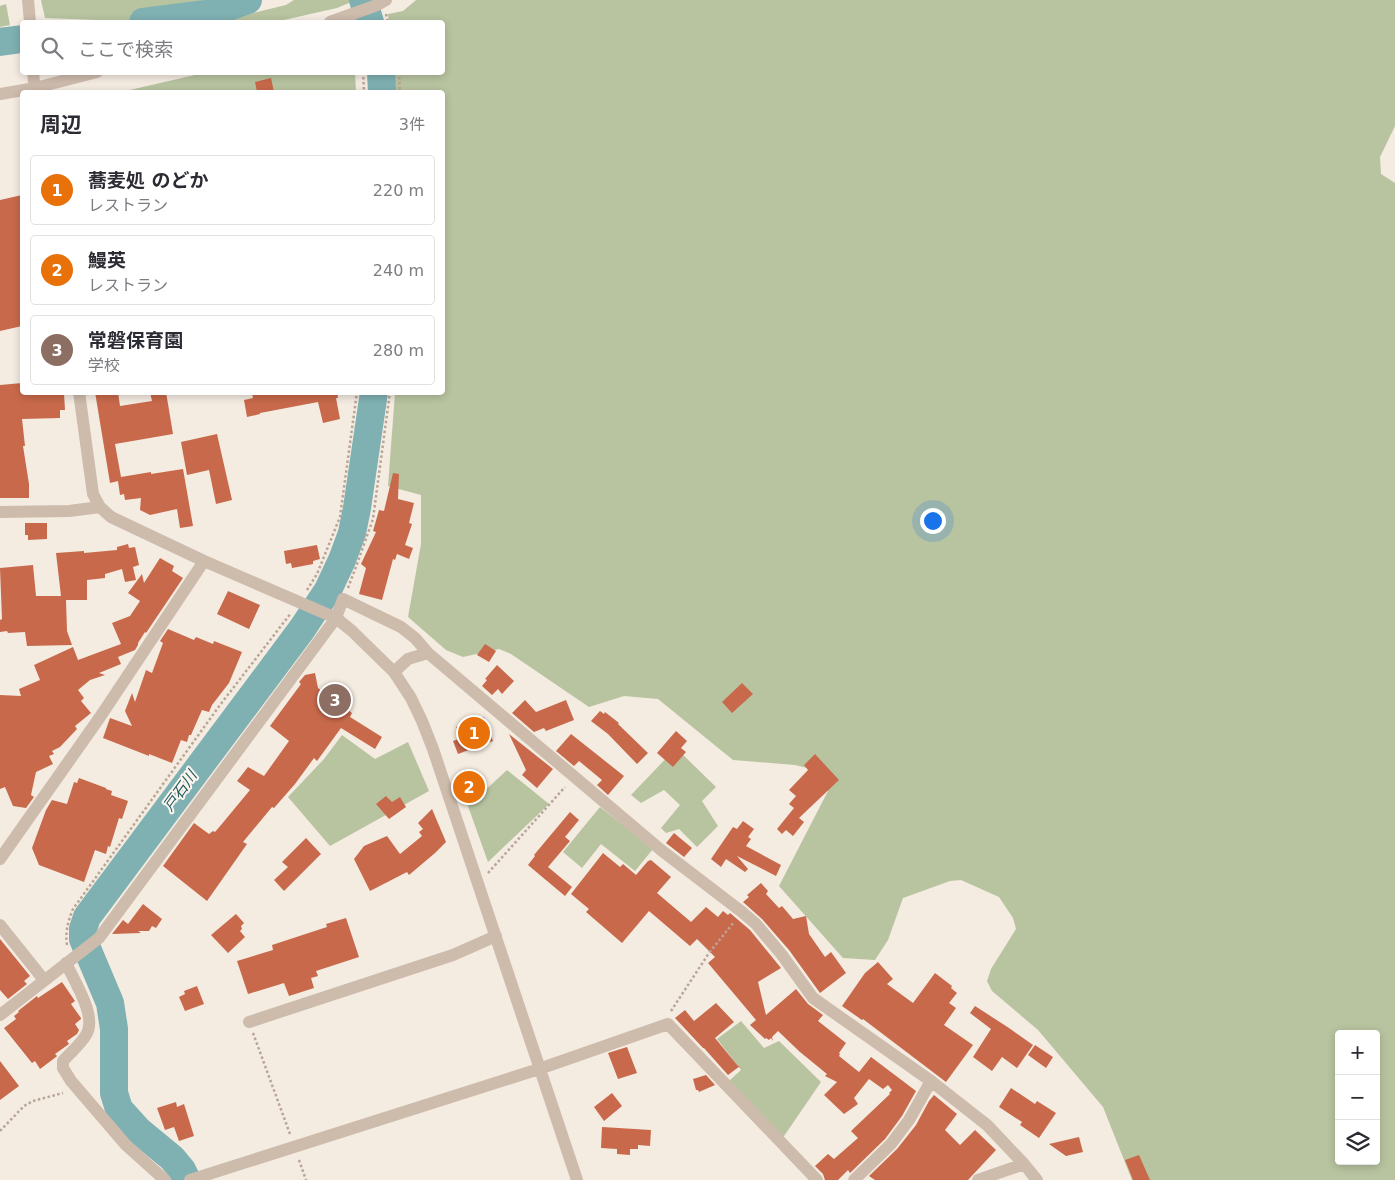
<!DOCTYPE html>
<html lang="ja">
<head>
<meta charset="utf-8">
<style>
	:root { --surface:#fff; --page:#f7f7f7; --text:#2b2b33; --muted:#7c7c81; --line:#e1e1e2; --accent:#7c3aed }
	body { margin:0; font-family:"DejaVu Sans","Noto Sans JP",sans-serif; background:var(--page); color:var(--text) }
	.controls { position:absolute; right:15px; bottom:15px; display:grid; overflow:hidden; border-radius:5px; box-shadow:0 2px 8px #0003 }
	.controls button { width:45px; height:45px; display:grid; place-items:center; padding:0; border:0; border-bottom:1px solid var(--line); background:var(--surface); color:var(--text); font:25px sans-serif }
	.you { position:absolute; left:932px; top:520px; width:18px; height:18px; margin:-12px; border:4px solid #fff; border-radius:50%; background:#1a73e8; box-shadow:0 0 0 8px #1a73e833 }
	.badge { display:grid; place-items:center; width:32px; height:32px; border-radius:50%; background:var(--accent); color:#fff; font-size:16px; font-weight:700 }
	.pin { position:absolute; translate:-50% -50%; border:2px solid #fff; box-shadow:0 1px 5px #0006 }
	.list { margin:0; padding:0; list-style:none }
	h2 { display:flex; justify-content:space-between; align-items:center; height:65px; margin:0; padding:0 20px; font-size:21px }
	h2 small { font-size:16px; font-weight:400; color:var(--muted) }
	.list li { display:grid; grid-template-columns:32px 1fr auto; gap:15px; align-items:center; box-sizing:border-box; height:70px; margin:0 10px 10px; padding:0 10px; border:1px solid var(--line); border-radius:5px }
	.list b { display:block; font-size:19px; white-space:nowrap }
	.list p { margin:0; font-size:16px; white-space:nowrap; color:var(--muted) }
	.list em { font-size:16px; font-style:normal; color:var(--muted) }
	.icon { flex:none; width:28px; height:28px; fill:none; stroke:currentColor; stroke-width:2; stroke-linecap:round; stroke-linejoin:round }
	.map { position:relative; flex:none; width:1395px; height:1180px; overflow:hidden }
	.search { position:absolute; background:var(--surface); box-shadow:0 2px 8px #0003; left:20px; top:20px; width:425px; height:55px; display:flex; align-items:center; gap:12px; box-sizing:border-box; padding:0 18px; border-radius:5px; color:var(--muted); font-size:19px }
	.panel { position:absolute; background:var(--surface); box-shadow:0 2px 8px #0003; left:20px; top:90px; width:425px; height:305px; border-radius:5px }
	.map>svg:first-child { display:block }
	.green { fill:#b8c4a0; fill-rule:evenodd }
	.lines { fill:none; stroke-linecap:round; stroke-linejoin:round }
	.river { stroke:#7fb0b2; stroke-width:28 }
	.building { fill:#c8694b }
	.path { stroke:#b9a596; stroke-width:2.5; stroke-dasharray:2.5 2.5; stroke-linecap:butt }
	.minor { stroke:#cdbbac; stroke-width:12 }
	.labels { text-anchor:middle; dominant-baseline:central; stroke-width:4; stroke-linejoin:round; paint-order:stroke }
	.water-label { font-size:15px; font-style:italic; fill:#1f5a5e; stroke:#fbf5ee }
</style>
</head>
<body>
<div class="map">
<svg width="1395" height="1180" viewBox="0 0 1395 1180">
	<rect width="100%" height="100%" fill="#f4ebe1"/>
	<!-- green -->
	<path class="green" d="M41,0H203L150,22L45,18Z
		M294,0H356L337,8L275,22H215L286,5Z
		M416,0H1395V126L1380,157L1381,174L1395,183V1180H1132L1103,1107L1038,1030L992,991L987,981L991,969L1016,929L1013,918L999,897L961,880L950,881L903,898L888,940L875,960L843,958L779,886L828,791V779L819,771L795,765L733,760L658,699L624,696L589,707L511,654L499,649L463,657L446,650L408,617L421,544V495L388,486L395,393L442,392V92H394L393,73L442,72V22H389L388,14L403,11ZM1339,1034H1376V1161H1339Z
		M6,4L10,25L0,27V6Z
		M208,72L355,73L356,92H121Z
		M342,735L375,759L408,742L429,791L330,846L288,797L324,759Z
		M676,748L716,787L702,801L718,826L697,847L679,829L666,833L661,828L680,805L664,790L641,803L631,795Z
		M507,770L549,804L488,862L468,806Z
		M600,807L653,849L635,871L601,844L582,868L563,852Z
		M741,1021L764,1048L779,1041L821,1082L782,1139L729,1081L741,1070L717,1039Z"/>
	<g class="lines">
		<!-- river -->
		<path class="river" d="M363,0L370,22
			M143,22L213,13L248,0
			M0,42L22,39
			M381,72L382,92
			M187,1180L182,1170L172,1158L138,1130L119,1109L114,1093V1029L110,1003L83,939V929L87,917L302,629L328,590L342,560L352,533L357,508L374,392"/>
	</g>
	<!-- building -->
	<path class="building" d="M271,78L274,92H257L255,82Z
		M22,195V326L0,331V200Z
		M22,383V392L64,393L65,410H60V418L22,419L25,446H23L29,484V498H0V385Z
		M95,392H118L120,406L152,401L150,392H166L173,434L115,444L121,477L151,472V474L183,469L193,526L180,528L177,509L150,515L140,510L141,498L125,500L124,494L120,495L118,481L110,483Z
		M259,392H337L338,398H336L340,419L323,423L318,402L260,413V414L247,417L244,400L253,398L252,394Z
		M217,434L232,500L216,504L209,470L187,475L181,442Z
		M393,473L399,474L398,499L414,503L409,523L412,524L405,545L413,548L409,559L397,554L395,560L393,559L382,600L359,594L366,568L361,564L376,532L373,531L379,510L384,511Z
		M25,523H47V539L28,540V535H25Z
		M128,544L129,548L135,547L139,565L133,567L136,580L125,582L122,569L105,574V578L87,580V600H66L67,631L72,645L27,646L25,632L8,633L7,631L0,632V620L2,619L0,568L33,565L36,596H61L56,553L84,551V553L117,550V547Z
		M317,545L320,559L313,561V564L292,568L291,563L286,564L284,551Z
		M160,558L174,566L172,571L183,578L146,633L145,632L138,643V645L135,650L118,657L121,664L99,673L105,675L90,680L78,690L84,698L81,701L91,713L75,726L77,729L60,747L52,751L54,754L49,756L53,764L36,772L31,795L34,797L26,808L13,806L5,787L0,789V695L21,696L19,689L40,680L34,665L73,647L78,660L121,644L112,623L130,616L140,601L128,593L142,574L144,583Z
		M228,591L260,605L249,629L217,614Z
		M168,629L194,640L196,637L213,644L214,641L242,652L229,683L212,705L209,712L202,710L191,735H189L187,742L181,740L172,763L149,754V756L103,738L110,718L132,726L125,711L132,693L135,702L146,670L152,673L163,643L160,641Z
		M485,644L496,651L489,662L477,655Z
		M497,665L514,681L502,694L498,689L492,695L482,686L487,680L485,679Z
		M315,673L318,688L352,713L350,717L382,737L375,749L341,728L317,761L314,758L295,784L274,808L272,807L243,842L247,844L207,901L163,866L194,823L209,834L213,831L215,832L221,825L250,790L237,781L248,767L264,776L289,741L270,726L301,684L299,682L305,675Z
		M742,683L753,694L732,713L722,702Z
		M525,700L536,712L566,700L574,720L546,731L544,728L534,732L512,713Z
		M600,711L604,714L605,712L619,723L618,724L648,753L637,764L608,734L591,721Z
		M484,717L493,741L458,754L453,741L461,738L456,727Z
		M676,731L687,741L681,748L686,752L673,767L657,753Z
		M509,734L553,769L537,788L522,775L526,770Z
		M571,734L624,776L608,795L597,785L602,780L579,761L574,766L556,751Z
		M815,754L839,780L799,818L804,822L793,836L786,830L782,834L777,829L794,808L789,804L796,796L789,790L808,770L804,765Z
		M79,778L106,788V789L112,791L111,795L128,801L122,819L119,818L110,847L108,846L106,854L95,850L84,882L39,865L32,848L46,810L52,800L67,804L74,782L77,783Z
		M386,796L392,802L400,797L406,807L389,819L376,804Z
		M432,809L446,842L435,853L409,875L407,872L370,891L354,859L364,846L387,836L400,854L422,836L419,832L423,829L418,823Z
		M570,812L579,820L565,837L570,841L548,867L572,887L565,896L528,865L535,856L534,855Z
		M743,821L754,829L748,837L751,839L746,846L781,865L776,876L737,856L748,869L745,872L726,859L721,867L711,859L733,827L737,829Z
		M674,833L692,848L684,857L666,843Z
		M306,838L321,854L284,891L274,880L288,867L282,862Z
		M603,853L620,867L623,864L636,875L648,861L651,860L671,877L657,893L691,922L706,907L718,917L723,911L728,915L730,913L750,930L781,968L758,982L766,1015L796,989L808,1004L823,1015L818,1021L846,1043L839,1053L840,1054L839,1056L859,1072L871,1057L916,1091L902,1116L885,1139L850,1173L848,1170L838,1180H825L823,1174L815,1166L828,1154L834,1159L858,1138L851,1131L890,1094L889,1093L892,1090L888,1085L883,1089L869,1079L854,1098L858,1104L844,1114L824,1095L837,1082L825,1076L827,1074L800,1052L778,1031L772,1037L773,1041L771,1038L769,1040L766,1038L765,1039L750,1025L756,1020L708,963L715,957L697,939L690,946L649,911L622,943L586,912L589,909L571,894Z
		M761,883L768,891L766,894L779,908L782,906L793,919L806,916L809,934L825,957L831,952L846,973L820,993L789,950L762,919L743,902L749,897L747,895Z
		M143,904L162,919L156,928L152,926L149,931H138L141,933L112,934L123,920L128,924Z
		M236,914L244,923L241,926L242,929L240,931L245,937L228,953L211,935Z
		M346,918L359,957L316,971L318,976L311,978L314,988L289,996L284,983L248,994L237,961L273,950L272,945L327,927L326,924Z
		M0,939L30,976L24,981L27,984L8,999L0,990Z
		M878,962L893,979L887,984L913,1003L935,973L952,986L951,988L957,993L949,1003L956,1008L944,1025L973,1045L946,1082L863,1019L862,1020L842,1006L865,973Z
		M62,982L75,1001L71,1004L81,1018V1019L75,1024L79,1030L77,1034L67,1041L69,1044L55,1054L57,1056L56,1057L40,1069L35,1061L32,1063L4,1028L16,1019L14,1016L19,1012L18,1011L37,996L38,998Z
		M197,986L204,1004L185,1011L179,997L185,994L184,991Z
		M716,1003L734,1022L715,1038L738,1066H740L728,1075L704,1048H703L675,1018L685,1010L694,1021Z
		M975,1006L1009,1028L1033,1045L1017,1068L1002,1057L992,1071L973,1057L991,1029L970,1013Z
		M1035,1045L1053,1057L1046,1068L1028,1055Z
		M627,1047L637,1073L618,1079L608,1053Z
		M0,1061L19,1086L0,1100Z
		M706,1075L715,1085L699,1092L698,1090H696L693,1079Z
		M1011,1088L1035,1104L1037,1101L1056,1113L1039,1138L1020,1125L1022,1122L999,1107Z
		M612,1093L622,1106L604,1121L594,1107Z
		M934,1095L957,1114L945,1130L960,1145L975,1130L996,1150L968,1180H875L869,1176L897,1149L916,1125L929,1101Z
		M176,1102L177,1107L184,1104L194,1136L179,1141L174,1127L165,1130L157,1108Z
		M602,1127L651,1130L650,1146L638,1145V1149H630V1155L617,1154V1149L601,1148Z
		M1079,1137L1083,1152L1066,1156L1049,1144Z
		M1139,1155L1150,1180H1133L1125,1160Z"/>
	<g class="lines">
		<!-- path -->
		<path class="path" d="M386,14L388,22
			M363,72L364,92
			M399,72L400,92
			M348,588L357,564L373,519L390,392
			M307,590L317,574L340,517L357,392
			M488,873L565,787
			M67,945C65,932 68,921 73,909L220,705L291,613
			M671,1011L709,953L734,922
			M253,1033L290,1134
			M0,1131L24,1106L33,1101L63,1093
			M299,1160L306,1180"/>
		<!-- minor -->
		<path class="minor" d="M28,0L30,22
			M330,22L377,5L386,0
			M33,72L35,92
			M0,94L35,88L97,72
			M79,392L93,494L100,507L111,517L204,561L336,618L352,631L394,672L411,698L422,721L433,749C481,893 528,1037 577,1180
			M0,512L69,511L100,507
			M394,672L408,659L428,653L661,850L742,912L756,924L782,955L813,998L931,1081L987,1125L1024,1164L1037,1180
			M0,859L100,717L204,561
			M0,925L44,980
			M66,963C74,981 98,1017 86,1035C80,1045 70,1053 63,1061V1068L71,1081L126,1145L165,1180
			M0,1015L99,938L336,618L343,599L401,627L415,638L428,653
			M249,1022L453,955L496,936
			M190,1180L539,1069L668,1024L817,1180
			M854,1180L891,1144L909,1120L931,1081
			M978,1180L1024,1164"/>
	</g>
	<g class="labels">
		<!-- water labels -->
		<g class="water-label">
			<text transform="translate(180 791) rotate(-54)">戸石川</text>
		</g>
	</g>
</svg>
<div class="controls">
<button>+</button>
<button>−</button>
<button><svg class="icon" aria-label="layers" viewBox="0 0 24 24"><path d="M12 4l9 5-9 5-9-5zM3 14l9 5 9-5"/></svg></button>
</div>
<div class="you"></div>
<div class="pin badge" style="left:474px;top:733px;background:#e8710a">1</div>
<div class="pin badge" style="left:469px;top:787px;background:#e8710a">2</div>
<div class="pin badge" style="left:335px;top:700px;background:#8d6e63">3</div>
<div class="search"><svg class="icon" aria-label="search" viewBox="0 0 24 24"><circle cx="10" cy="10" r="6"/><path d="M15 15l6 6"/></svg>ここで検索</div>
<section class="panel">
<h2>周辺<small>3件</small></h2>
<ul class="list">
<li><span class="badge" style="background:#e8710a">1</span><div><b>蕎麦処 のどか</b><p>レストラン</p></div><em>220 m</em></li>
<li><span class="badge" style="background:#e8710a">2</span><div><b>鰻英</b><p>レストラン</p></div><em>240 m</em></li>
<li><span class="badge" style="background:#8d6e63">3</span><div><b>常磐保育園</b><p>学校</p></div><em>280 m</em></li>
</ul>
</section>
</div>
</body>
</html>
